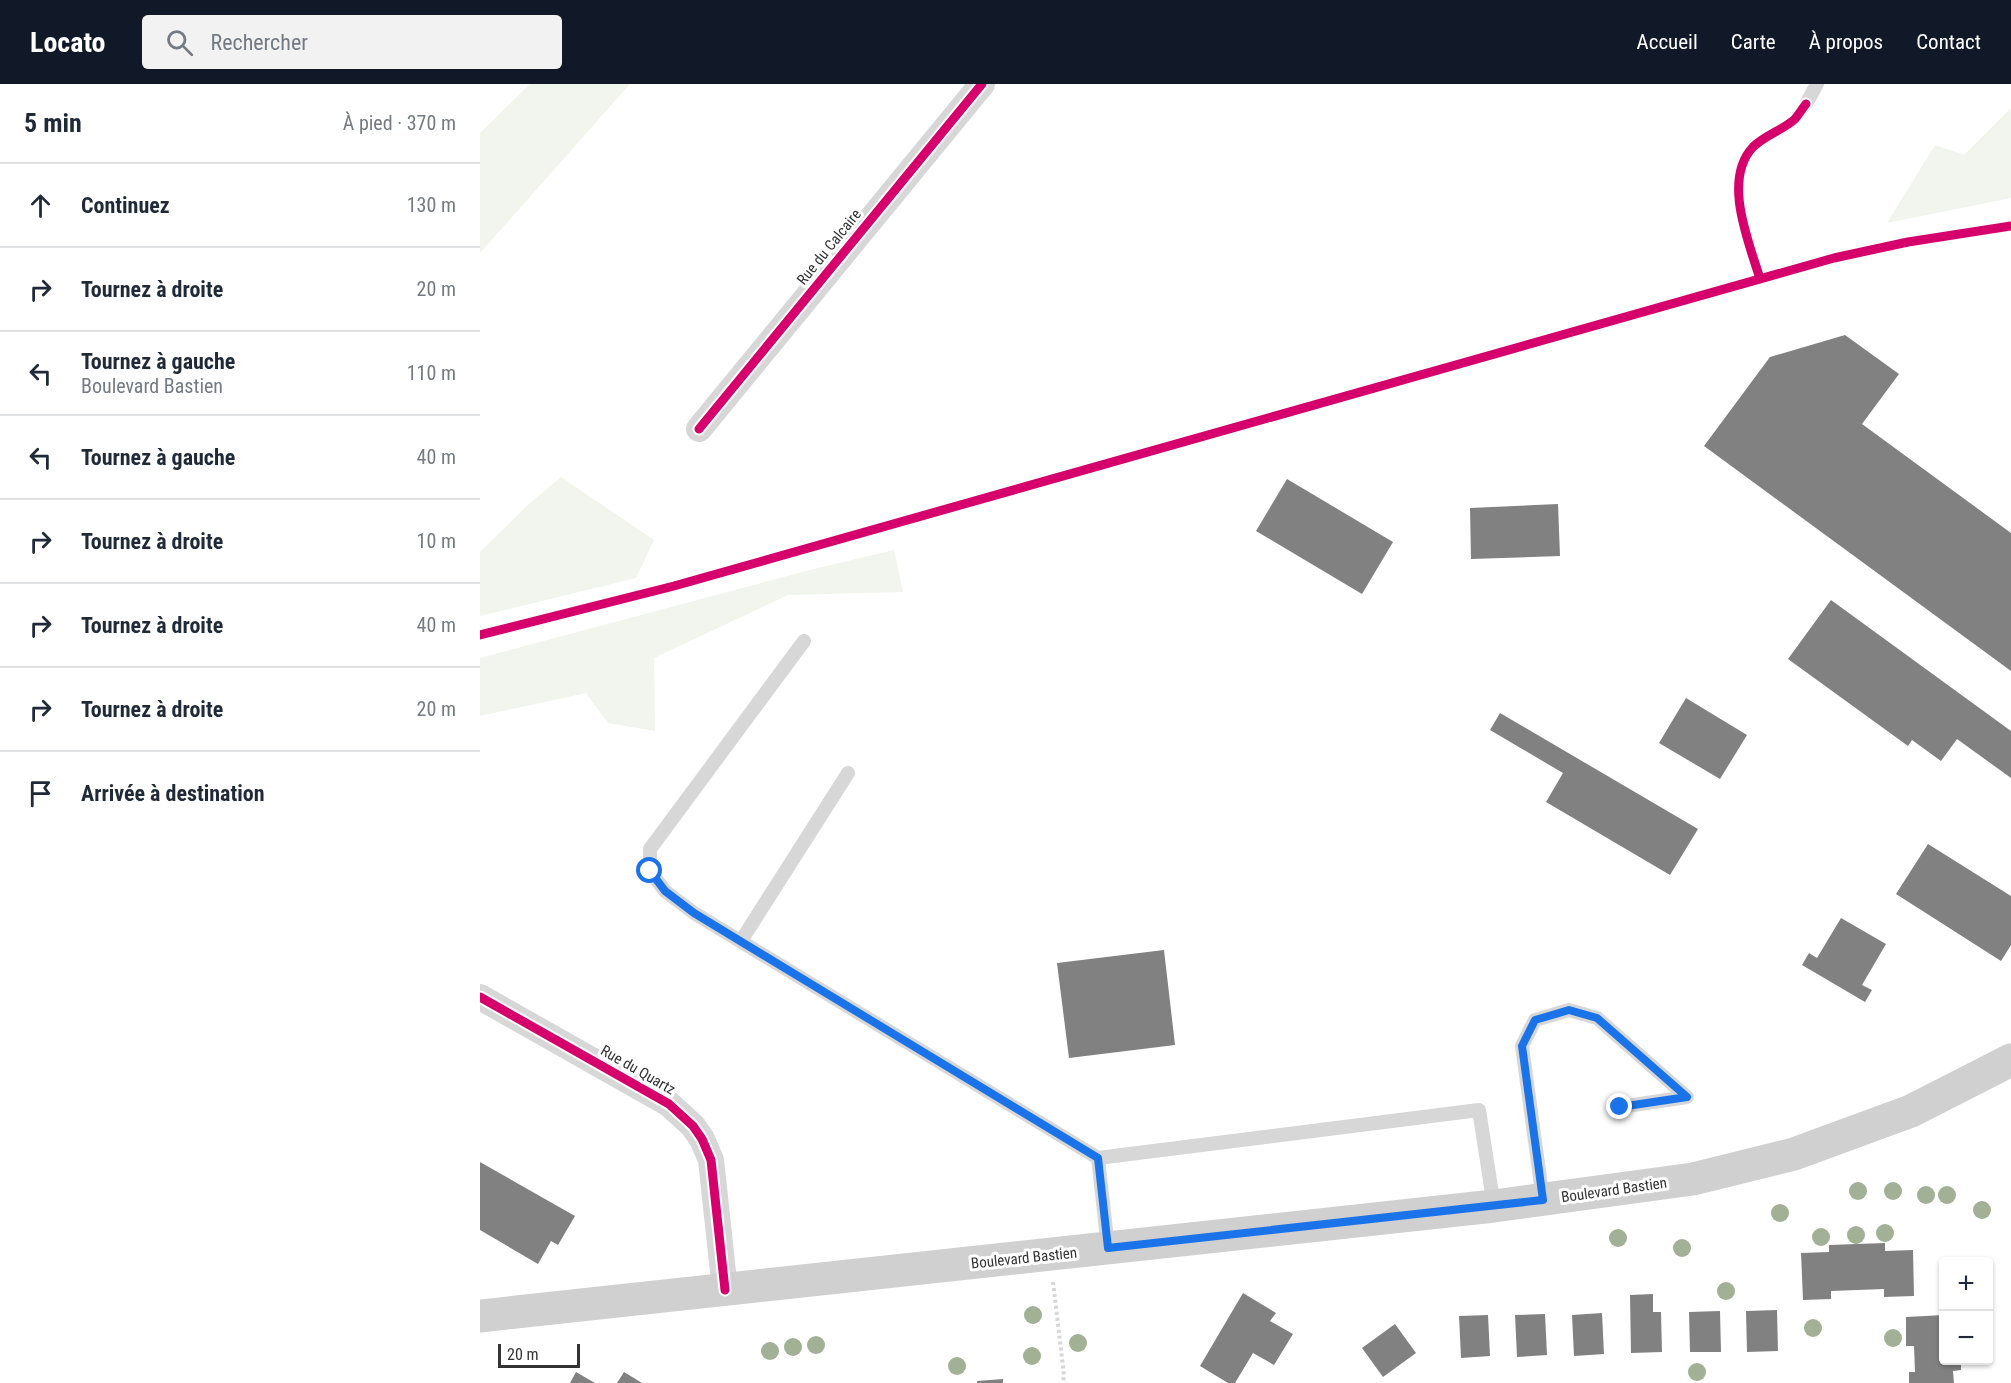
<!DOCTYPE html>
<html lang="fr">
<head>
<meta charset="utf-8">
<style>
	:root { --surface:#fff; --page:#f2f2f3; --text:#1f2937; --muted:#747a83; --line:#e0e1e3; --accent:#111827 }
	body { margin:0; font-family:"Roboto Condensed",sans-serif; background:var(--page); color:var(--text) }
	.controls { position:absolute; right:18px; bottom:18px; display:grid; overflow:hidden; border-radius:6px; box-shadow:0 2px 4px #0004 }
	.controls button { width:54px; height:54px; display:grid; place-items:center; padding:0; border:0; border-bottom:2px solid var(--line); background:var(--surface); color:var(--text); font:30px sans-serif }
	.scale { position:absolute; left:18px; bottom:15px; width:82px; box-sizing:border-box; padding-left:6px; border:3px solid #333; border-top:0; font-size:16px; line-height:21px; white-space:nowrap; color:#333; -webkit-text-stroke:4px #fff; paint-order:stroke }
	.stop { position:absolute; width:18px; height:18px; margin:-14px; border:4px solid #1a73e8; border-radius:50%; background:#fff }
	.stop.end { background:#1a73e8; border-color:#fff; box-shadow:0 2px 6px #0008 }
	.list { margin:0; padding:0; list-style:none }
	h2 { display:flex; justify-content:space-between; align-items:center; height:78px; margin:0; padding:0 24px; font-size:26px }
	h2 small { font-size:20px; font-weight:400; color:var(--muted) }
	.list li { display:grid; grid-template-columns:39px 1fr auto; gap:18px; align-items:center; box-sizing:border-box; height:84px; padding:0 24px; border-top:2px solid var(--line) }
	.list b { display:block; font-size:22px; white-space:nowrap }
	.list p { margin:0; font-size:20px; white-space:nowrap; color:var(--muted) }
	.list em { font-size:20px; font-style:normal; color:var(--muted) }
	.icon { flex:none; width:33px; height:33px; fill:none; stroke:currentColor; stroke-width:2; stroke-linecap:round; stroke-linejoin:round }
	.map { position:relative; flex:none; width:1531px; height:1299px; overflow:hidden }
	header { display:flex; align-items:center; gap:36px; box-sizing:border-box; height:84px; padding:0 30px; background:var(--accent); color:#fff }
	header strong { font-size:28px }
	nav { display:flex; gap:33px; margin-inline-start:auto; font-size:21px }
	.search { width:420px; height:54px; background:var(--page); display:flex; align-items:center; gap:15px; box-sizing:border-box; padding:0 21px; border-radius:6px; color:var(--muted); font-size:22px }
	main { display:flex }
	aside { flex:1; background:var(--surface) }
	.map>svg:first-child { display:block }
	.green { fill:#f1f5ed }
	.building { fill:#818181 }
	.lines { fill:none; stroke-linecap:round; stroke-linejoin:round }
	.path { stroke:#d6d6d6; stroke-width:4; stroke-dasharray:3 3; stroke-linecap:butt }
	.lane { stroke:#d7d7d7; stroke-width:14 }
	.street { stroke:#d7d7d7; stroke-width:26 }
	.secondary { stroke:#d0d0d0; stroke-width:33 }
	.cycleway-casing { stroke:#fff; stroke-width:13 }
	.cycleway { stroke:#d6006c; stroke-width:9 }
	.tree { fill:#a2b095 }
	.route { stroke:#1a73e8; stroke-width:8 }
	.labels { text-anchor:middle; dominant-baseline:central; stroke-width:6; stroke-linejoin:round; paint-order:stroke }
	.street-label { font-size:15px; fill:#333; stroke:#fff }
</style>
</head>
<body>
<header>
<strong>Locato</strong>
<div class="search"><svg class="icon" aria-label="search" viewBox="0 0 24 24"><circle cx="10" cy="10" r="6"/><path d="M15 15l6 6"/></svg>Rechercher</div>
<nav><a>Accueil</a><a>Carte</a><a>À propos</a><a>Contact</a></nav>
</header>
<main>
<aside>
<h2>5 min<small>À pied · 370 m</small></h2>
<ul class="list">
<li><svg class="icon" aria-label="ahead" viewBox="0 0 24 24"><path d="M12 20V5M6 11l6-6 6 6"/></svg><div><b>Continuez</b></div><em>130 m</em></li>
<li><svg class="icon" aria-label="right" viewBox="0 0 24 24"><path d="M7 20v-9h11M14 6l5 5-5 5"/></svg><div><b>Tournez à droite</b></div><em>20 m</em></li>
<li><svg class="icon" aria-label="left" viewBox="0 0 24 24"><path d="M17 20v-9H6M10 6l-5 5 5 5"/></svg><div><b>Tournez à gauche</b><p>Boulevard Bastien</p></div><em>110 m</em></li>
<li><svg class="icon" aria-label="left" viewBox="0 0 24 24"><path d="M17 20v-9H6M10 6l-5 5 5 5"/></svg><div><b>Tournez à gauche</b></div><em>40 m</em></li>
<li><svg class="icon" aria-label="right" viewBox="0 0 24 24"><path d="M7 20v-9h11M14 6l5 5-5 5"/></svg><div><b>Tournez à droite</b></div><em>10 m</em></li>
<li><svg class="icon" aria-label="right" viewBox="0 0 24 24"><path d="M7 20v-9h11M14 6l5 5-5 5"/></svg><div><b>Tournez à droite</b></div><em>40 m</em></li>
<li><svg class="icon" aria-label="right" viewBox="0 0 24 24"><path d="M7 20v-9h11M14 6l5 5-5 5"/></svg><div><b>Tournez à droite</b></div><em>20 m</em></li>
<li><svg class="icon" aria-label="arrive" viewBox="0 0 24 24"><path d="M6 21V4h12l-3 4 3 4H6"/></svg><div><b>Arrivée à destination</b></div></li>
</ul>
</aside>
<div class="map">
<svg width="1531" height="1299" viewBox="0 0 1531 1299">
	<rect width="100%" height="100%" fill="#fff"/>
	<!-- green -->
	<path class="green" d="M50,0H150L0,169V49Z
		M1531,24V114L1407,139L1455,61L1484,71Z
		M81,393L174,456L156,494L0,532V468L50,419Z
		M414,466L423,508L308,511L174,574L175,647L128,639L106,609L0,632V574L334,485Z"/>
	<!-- building -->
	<path class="building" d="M1365,251L1419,290L1382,340L1531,449V587L1224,362L1290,273Z
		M807,395L913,458L882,510L776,447Z
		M1078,420L1080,472L991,475L990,424Z
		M1351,516L1531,647V694L1477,655L1461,677L1432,656L1428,662L1308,575Z
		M1206,614L1267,651L1240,695L1179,659Z
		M1020,629L1218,745L1190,791L1066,718L1083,689L1010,646Z
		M1448,760L1531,812V861L1521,877L1416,810Z
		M1361,834L1406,860L1382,901L1392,906L1385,918L1322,881L1329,869L1337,874Z
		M684,866L695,961L589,974L577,879Z
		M0,1078L95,1132L78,1161L71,1157L58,1180L0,1146Z
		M1405,1159V1167L1433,1166L1434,1212L1404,1213V1205L1351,1207V1215L1323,1216L1321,1169L1349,1168V1161Z
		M763,1209L796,1229L790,1237L813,1250L794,1281L773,1269L755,1299H748L720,1282Z
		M1173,1210V1228H1181L1182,1268L1151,1269L1150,1211Z
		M1297,1226L1298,1267L1267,1268L1266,1227Z
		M1240,1227L1241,1268H1210L1209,1228Z
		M1122,1229L1124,1270L1094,1272L1092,1231Z
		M1065,1230L1067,1271L1037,1273L1035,1231Z
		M1008,1231L1010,1272L981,1274L979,1232Z
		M1464,1231V1276H1481V1286L1473,1287L1474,1299H1429V1288H1435L1434,1262H1426V1233Z
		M915,1240L936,1269L903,1293L882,1264Z
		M96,1288L115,1299H90Z
		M144,1288L162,1299H137Z
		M523,1295V1299H497V1297Z"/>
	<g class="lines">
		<!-- path -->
		<path class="path" d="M573,1198L584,1291L583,1299"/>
		<!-- lane -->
		<path class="lane" d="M1326,20L1337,0
			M324,557L170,765V787L185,807L214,829L618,1074
			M261,857L368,689
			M1063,1116L1042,962L1055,936L1089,926L1117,934L1207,1013L1140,1023
			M628,1164L618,1074L999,1026L1014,1122"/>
		<!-- street -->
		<path class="street" d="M219,345L502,0
			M0,913L189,1020L213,1042L222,1055L231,1076L245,1206"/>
		<!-- secondary -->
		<path class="secondary" d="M0,1232L1014,1122L1213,1095L1314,1070L1431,1027L1531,976"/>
		<defs>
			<path id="cycleway" d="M1280,195C1269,158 1242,96 1273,63C1285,51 1303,46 1315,35C1319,30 1322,25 1326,20
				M219,345L502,0
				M0,551L194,502L1354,174L1428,158L1531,142
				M0,913L189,1020L213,1042L222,1055L231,1076L245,1206"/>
		</defs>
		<!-- cycleway casing -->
		<use href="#cycleway" class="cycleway-casing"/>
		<!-- cycleway -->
		<use href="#cycleway" class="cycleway"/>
	</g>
	<!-- trees -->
	<g class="tree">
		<circle cx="1378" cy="1107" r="9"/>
		<circle cx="1413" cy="1107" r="9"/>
		<circle cx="1446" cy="1111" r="9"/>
		<circle cx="1467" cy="1111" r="9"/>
		<circle cx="1502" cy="1126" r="9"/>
		<circle cx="1300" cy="1129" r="9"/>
		<circle cx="1405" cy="1149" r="9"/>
		<circle cx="1376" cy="1151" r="9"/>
		<circle cx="1341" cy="1153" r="9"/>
		<circle cx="1138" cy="1154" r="9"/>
		<circle cx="1202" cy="1164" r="9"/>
		<circle cx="1246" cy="1207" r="9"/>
		<circle cx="553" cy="1231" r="9"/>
		<circle cx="1333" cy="1244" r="9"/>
		<circle cx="1413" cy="1254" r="9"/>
		<circle cx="598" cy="1259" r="9"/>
		<circle cx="336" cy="1261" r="9"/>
		<circle cx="313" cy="1263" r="9"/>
		<circle cx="290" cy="1267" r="9"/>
		<circle cx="552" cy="1272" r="9"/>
		<circle cx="477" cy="1282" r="9"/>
		<circle cx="1217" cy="1288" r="9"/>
	</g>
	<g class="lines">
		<!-- route -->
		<path class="route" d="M170,787L185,807L214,829L618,1074L628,1164L1063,1116L1042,962L1055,936L1089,926L1117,934L1207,1013L1140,1023"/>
	</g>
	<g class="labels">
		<!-- street labels -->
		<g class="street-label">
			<text transform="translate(349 163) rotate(-51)">Rue du Calcaire</text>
			<text transform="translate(158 986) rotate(30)">Rue du Quartz</text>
			<text transform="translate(1134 1106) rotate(-8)">Boulevard Bastien</text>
			<text transform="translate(544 1174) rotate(-6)">Boulevard Bastien</text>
		</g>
	</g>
</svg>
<div class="controls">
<button>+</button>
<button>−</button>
</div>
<div class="scale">20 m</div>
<div class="stop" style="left:170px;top:787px"></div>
<div class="stop end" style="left:1140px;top:1023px"></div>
</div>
</main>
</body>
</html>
